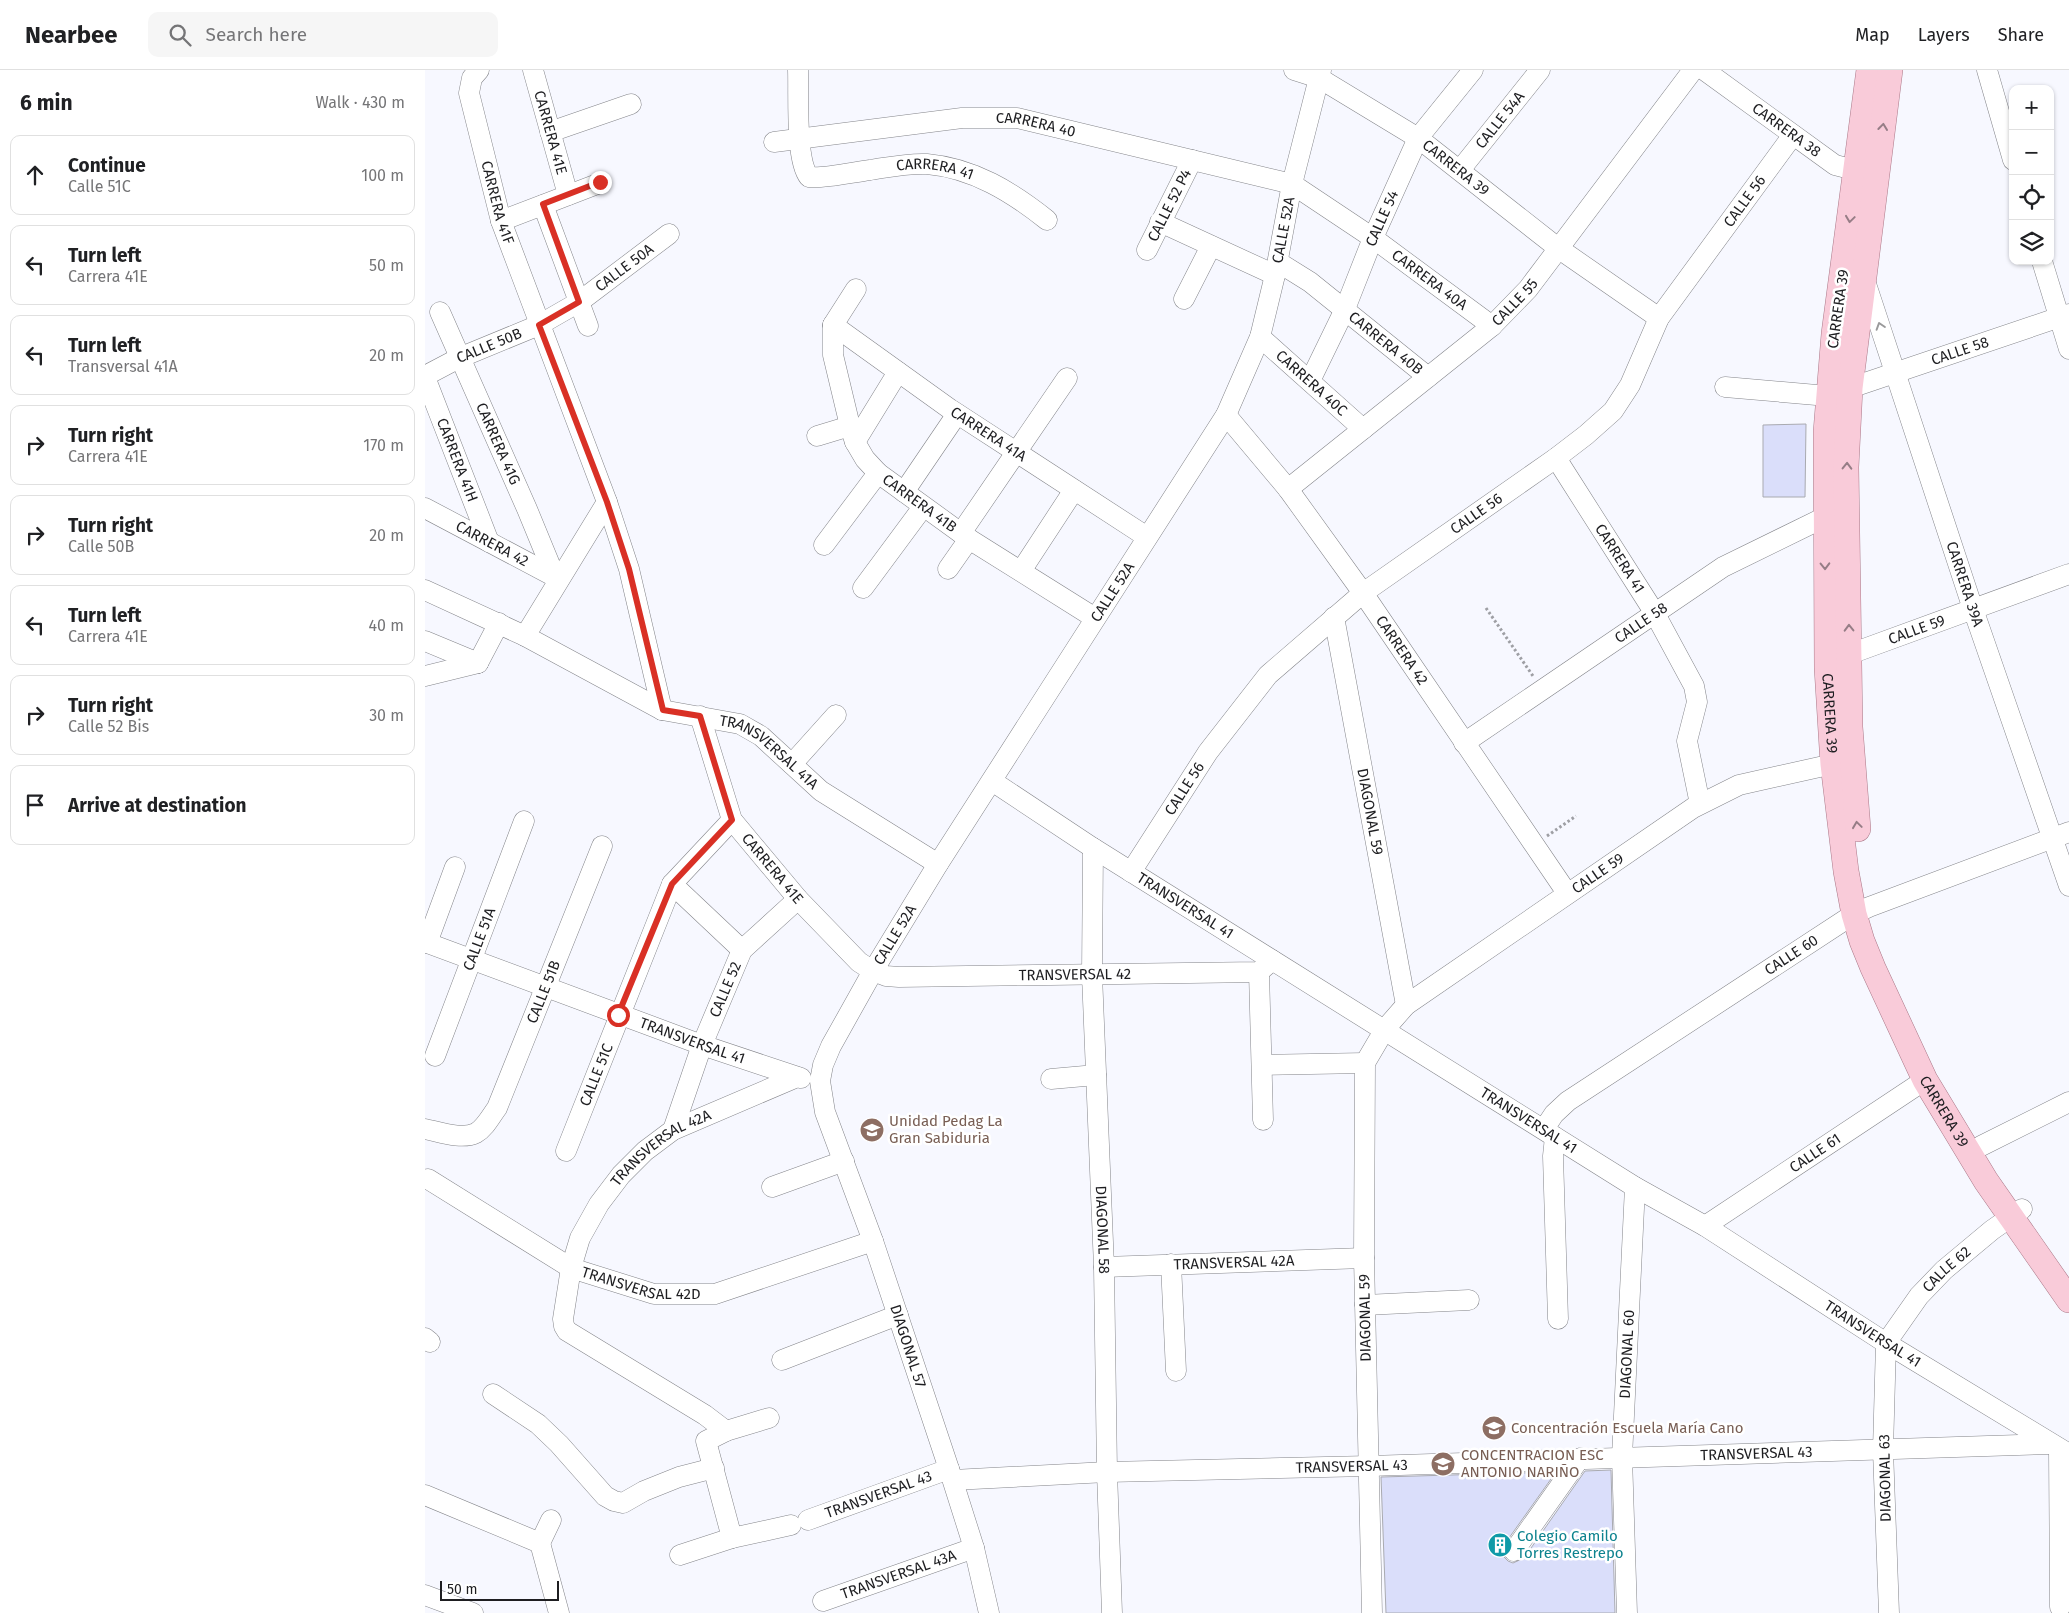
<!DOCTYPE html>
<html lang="en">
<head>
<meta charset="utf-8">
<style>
	:root { --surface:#fff; --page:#f6f6f6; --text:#202124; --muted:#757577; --line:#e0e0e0 }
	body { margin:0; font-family:"Fira Sans",sans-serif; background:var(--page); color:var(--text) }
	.controls { position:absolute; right:15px; top:15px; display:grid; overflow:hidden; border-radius:10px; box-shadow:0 1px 4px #0004 }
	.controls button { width:45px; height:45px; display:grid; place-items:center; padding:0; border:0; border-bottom:1px solid var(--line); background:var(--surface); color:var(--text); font:25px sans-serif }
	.scale { position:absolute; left:15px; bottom:12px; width:119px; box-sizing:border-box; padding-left:5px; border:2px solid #1e1e21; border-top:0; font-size:14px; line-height:18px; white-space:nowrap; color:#1e1e21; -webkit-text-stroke:4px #fff; paint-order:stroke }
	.stop { position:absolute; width:15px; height:15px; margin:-11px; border:4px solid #d93025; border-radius:50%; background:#fff }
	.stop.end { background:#d93025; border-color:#fff; box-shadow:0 1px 5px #0008 }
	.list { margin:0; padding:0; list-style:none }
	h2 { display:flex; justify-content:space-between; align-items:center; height:65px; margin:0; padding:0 20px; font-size:21px }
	h2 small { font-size:16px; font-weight:400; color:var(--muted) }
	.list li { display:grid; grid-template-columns:32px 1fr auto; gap:15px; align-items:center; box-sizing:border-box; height:80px; margin:0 10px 10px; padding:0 10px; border:1px solid var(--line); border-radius:10px }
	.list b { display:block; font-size:19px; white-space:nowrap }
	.list p { margin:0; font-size:16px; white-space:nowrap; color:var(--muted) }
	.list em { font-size:16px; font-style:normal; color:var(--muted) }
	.icon { flex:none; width:28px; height:28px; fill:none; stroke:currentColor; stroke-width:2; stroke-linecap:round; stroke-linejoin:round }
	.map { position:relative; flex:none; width:1644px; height:1543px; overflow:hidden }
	header { display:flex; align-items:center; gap:30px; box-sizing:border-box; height:70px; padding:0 25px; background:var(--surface); border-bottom:1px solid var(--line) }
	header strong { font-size:24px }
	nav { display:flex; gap:28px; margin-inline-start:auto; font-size:18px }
	.search { width:350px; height:45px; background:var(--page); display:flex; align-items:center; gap:12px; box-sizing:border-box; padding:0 18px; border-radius:10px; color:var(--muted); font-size:19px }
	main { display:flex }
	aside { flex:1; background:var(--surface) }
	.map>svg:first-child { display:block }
	.building { fill:#dadefa; stroke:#a9aab0 }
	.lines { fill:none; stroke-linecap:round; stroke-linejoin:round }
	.minor-casing { stroke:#84858a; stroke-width:21 }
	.major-casing { stroke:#aa7888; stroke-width:26 }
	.path { stroke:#9e9fa4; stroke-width:3; stroke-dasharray:2.5 2.5; stroke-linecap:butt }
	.minor { stroke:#fff; stroke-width:20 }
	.major { stroke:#f9cbd9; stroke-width:25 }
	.oneway { stroke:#967d86 }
	.oneway2 { stroke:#9a9a9b }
	.route { stroke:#d93025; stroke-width:6 }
	.labels { text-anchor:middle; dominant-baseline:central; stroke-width:5; stroke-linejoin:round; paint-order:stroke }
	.street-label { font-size:15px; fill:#1e1e21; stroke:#fff }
	.education-label { font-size:15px; fill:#785e54; stroke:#fff; text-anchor:start }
	.culture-label { font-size:15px; fill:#0d838f; stroke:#fff; text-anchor:start }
</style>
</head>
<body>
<header>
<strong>Nearbee</strong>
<div class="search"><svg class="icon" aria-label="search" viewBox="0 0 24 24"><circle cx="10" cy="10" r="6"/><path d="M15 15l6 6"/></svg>Search here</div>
<nav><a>Map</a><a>Layers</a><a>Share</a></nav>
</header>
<main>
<aside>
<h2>6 min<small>Walk · 430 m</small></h2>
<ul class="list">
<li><svg class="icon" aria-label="ahead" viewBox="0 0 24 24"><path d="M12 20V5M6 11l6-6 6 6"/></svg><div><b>Continue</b><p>Calle 51C</p></div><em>100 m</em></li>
<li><svg class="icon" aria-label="left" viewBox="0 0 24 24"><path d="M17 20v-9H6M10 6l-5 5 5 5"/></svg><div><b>Turn left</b><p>Carrera 41E</p></div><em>50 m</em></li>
<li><svg class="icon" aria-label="left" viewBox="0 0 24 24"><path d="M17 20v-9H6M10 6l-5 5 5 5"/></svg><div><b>Turn left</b><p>Transversal 41A</p></div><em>20 m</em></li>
<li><svg class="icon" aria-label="right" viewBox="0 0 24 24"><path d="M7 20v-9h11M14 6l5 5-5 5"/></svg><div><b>Turn right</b><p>Carrera 41E</p></div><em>170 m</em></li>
<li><svg class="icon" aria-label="right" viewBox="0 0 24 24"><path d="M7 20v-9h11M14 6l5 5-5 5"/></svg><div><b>Turn right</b><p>Calle 50B</p></div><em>20 m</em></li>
<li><svg class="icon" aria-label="left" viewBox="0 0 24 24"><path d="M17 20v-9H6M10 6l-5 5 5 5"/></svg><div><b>Turn left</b><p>Carrera 41E</p></div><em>40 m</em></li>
<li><svg class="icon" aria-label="right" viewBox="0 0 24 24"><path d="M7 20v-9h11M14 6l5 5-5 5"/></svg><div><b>Turn right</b><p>Calle 52 Bis</p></div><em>30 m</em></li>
<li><svg class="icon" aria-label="arrive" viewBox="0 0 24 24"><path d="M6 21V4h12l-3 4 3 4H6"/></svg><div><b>Arrive at destination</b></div></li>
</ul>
</aside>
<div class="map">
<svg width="1644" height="1543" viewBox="0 0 1644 1543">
	<rect width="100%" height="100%" fill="#f7f8ff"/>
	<!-- building -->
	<path class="building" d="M1381,354L1380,427H1338V355Z
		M1186,1400L1190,1543H961L956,1407L1131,1402L1079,1475L1077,1480L1078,1486L1083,1491L1088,1493L1099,1488L1160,1401Z"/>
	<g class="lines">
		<defs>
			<g id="minor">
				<path id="s1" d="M54,0L47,8L44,23L76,151L182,432L204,499L237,640"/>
				<path id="s2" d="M108,0L143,125"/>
				<path id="s3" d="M373,0C374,23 370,90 384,107C398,109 429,102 445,100C464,97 483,93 502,94C548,98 587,122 622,150"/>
				<path id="s4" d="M869,0L894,8L993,68L1133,178L1234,248"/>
				<path id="s5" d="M1279,0L1410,95L1445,104"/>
				<path d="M1562,0L1588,90"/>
				<path d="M125,62L206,34"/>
				<path id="s6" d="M349,72L537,48H592L867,114L948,168L1067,256"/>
				<path id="s7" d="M1035,100L1115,0"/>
				<path d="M118,135L163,256"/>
				<path d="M76,151L175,113"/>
				<path d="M735,152L850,205"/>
				<path id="s8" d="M722,180L767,90"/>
				<path d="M1617,191L1644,279"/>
				<path id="s9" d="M853,192L885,212L1003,307"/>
				<path id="s10" d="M1440,211L1548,539L1644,816"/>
				<path d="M759,229L786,176"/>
				<path id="s11" d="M15,242L102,439L130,507"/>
				<path id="s12" d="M408,255V285L425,356L430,372L440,389L453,403L544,469L670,548"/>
				<path id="s13" d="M408,255L525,339L722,467"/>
				<path d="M408,255L431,219"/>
				<path id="s14" d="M835,267L938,359"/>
				<path id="s15" d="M0,306L34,288L114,255L154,232L244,164"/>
				<path id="s16" d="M0,307L64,472"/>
				<path id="s17" d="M885,311L920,239L948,168L993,68L1048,0"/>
				<path d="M1300,317L1403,326"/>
				<path id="s18" d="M1425,318L1644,244"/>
				<path id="s19" d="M801,345L863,419L938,523L1142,823"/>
				<path d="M392,366L425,356"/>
				<path d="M430,372L473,302"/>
				<path id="s20" d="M1131,388L1229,542L1269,616L1272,632L1262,671L1275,734"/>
				<path id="s21" d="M863,419L1067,256L1103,219L1268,0"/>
				<path d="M479,422L532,344"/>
				<path id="s22" d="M0,438L134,509"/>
				<path d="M536,463L642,308"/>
				<path d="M399,475L453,403"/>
				<path d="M523,499L544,469"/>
				<path d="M596,501L649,420"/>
				<path d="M438,518L498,437"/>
				<path id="s23" d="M0,520L100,566L237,640L315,654L336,666L396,721L513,794"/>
				<path id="s24" d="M909,547L981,935"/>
				<path d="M100,566L182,432"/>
				<path d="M0,571L53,593"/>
				<path id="s25" d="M1425,584L1644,504"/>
				<path d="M53,593L74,553"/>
				<path d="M0,606L53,593"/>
				<path id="s26" d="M275,646L307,750L373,829L434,892L448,901L461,906L474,907L834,902L847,890"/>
				<path id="s27" d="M1039,673L1298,497L1400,447"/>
				<path d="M367,694L411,645"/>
				<path id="s28" d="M567,711L668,778L1210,1117L1280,1156L1461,1273L1644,1384"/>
				<path id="s29" d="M668,778L667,905L679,1197L682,1402L687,1543"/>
				<path id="s30" d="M706,802L783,682L843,605L938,523L1131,388L1161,365L1188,341L1205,315L1234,248L1368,65"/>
				<path d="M247,814L317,880"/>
				<path id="s31" d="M0,872L277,975L376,1008"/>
				<path d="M2,873L30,797"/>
				<path d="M834,902L838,1050"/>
				<path id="s32" d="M10,986L99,751"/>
				<path d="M837,995L940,993"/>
				<path d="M626,1009L671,1005"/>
				<path id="s33" d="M0,1059C15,1062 37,1070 51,1063C60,1058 66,1046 72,1038L177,776"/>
				<path id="s34" d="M1119,1059L1129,1044L1143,1031L1429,844L1444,837L1644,762"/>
				<path id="s35" d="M248,1060L277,975L317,880L373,829"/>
				<path d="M1130,1067L1128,1086L1133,1249"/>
				<path d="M1556,1076L1644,1032"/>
				<path id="s36" d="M141,1081L247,814L307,750"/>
				<path id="s37" d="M3,1109L146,1198L229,1224H290L448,1171"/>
				<path d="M347,1117L419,1091"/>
				<path id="s38" d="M1280,1156L1500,1010"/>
				<path d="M746,1194L751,1301"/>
				<path id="s39" d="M679,1197L939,1188"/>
				<path d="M940,1235L1044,1230"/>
				<path d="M0,1268L5,1272"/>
				<path d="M357,1290L473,1245"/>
				<path d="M68,1324L113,1354L134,1374L180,1426L189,1431L198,1433L219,1421L254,1407L289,1398"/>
				<path id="s40" d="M301,1361L280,1345L142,1261L139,1256L138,1249L146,1198L155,1168L174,1134L196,1105L220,1081L248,1060L372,1007"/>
				<path d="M1634,1379L1635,1537"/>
				<path id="s41" d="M528,1410L682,1402L944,1396L1626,1374"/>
				<path d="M0,1425L115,1473"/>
				<path id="s42" d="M383,1450L524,1399"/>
				<path d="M307,1468L281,1371L301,1361L344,1348"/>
				<path d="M115,1473L134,1543"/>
				<path d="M115,1473L126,1450"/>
				<path d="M1089,1481L1155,1388"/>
				<path d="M255,1485L307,1468L366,1455"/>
				<path d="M0,1525L48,1543"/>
				<path id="s43" d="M398,1531L549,1478"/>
				<path id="s44" d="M564,1543L549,1478L524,1399L448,1171L400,1042L395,1011L398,995L406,976L448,901L513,794L801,345L835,267L850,205L867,114L896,0"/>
				<path id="s45" d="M947,1543L939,1188L940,993L960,959L981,935L1268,738L1314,715L1408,694"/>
				<path id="s46" d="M1202,1543L1197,1387L1210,1117"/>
				<path id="s47" d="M1464,1543L1458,1380L1461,1273L1494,1226L1519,1200L1567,1160L1597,1139"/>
			</g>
			<g id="major">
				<path id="s48" d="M1444,0L1409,264L1401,362L1402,598L1408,694L1421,801L1429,844L1437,871L1448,898L1500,1010L1561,1111L1644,1230"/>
				<path d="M1433,759L1425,657L1421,397L1425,318L1465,0"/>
			</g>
		</defs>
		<!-- minor casing -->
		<use href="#minor" class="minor-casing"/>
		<!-- major casing -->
		<use href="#major" class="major-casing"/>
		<!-- path -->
		<path class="path" d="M1061,538L1108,606
			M1122,766L1151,746"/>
		<!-- minor -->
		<use href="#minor" class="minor"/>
		<!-- major -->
		<use href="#major" class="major"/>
	</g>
	<!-- one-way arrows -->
	<defs><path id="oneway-chevron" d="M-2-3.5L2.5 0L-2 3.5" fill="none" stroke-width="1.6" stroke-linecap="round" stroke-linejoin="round" transform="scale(1.25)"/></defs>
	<g class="oneway">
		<use href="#oneway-chevron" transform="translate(1458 57) rotate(-83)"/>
		<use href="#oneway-chevron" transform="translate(1425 149) rotate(98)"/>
		<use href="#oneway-chevron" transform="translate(1422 396) rotate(-89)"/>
		<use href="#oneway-chevron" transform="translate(1400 496) rotate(89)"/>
		<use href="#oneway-chevron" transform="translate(1424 558) rotate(-91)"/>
		<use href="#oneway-chevron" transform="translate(1432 755) rotate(-98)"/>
	</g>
	<use class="oneway2" href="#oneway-chevron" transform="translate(1455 256) rotate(-108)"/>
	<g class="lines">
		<!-- route -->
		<path class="route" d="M175,112L118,134L154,232L114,255L182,432L204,499L238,640L275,646L307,750L247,814L193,945"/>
	</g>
	<!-- icons -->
	<defs>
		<symbol id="school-disc" viewBox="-11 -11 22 22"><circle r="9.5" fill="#8d6e63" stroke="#fff"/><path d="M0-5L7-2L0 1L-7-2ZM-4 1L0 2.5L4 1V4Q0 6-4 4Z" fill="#fff"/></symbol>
		<symbol id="building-disc" viewBox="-11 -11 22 22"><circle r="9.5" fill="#0f9aa8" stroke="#fff"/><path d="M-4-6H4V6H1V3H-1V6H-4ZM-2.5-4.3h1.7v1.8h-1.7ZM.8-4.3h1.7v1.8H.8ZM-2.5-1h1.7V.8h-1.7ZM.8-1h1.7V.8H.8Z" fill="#fff"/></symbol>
	</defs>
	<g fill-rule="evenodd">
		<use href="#school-disc" x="433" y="1046" width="28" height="28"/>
		<use href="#school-disc" x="1055" y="1344" width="28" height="28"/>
		<use href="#school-disc" x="1004" y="1380" width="28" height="28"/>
		<use href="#building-disc" x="1061" y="1461" width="28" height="28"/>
	</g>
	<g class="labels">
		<!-- street labels -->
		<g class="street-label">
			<text stroke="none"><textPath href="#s7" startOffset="64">CALLE 54A</textPath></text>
			<text stroke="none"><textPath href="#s6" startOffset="264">CARRERA 40</textPath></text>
			<text stroke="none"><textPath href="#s5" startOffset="102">CARRERA 38</textPath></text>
			<text stroke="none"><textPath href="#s2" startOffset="65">CARRERA 41E</textPath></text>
			<text stroke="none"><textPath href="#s4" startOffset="190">CARRERA 39</textPath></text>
			<text stroke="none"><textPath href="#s3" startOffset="236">CARRERA 41</textPath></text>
			<text stroke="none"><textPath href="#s30" startOffset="924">CALLE 56</textPath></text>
			<text stroke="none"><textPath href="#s1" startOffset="139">CARRERA 41F</textPath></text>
			<text stroke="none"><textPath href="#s8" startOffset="50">CALLE 52 P4</textPath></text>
			<text stroke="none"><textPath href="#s17" startOffset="178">CALLE 54</textPath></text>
			<text stroke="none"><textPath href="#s44" startOffset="1535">CALLE 52A</textPath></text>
			<text stroke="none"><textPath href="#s15" startOffset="228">CALLE 50A</textPath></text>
			<text stroke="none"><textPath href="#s6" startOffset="695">CARRERA 40A</textPath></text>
			<text stroke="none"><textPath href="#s21" startOffset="294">CALLE 55</textPath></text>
			<text transform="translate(1413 239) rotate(-82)">CARRERA 39</text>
			<text stroke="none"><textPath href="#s9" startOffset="135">CARRERA 40B</textPath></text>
			<text stroke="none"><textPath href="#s15" startOffset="71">CALLE 50B</textPath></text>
			<text stroke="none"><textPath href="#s18" startOffset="116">CALLE 58</textPath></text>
			<text stroke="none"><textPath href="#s14" startOffset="69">CARRERA 40C</textPath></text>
			<text stroke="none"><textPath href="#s13" startOffset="190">CARRERA 41A</textPath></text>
			<text stroke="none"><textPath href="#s11" startOffset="144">CARRERA 41G</textPath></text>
			<text stroke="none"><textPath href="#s16" startOffset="89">CARRERA 41H</textPath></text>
			<text stroke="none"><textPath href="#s12" startOffset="210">CARRERA 41B</textPath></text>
			<text stroke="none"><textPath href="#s30" startOffset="504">CALLE 56</textPath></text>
			<text stroke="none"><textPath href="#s22" startOffset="76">CARRERA 42</textPath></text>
			<text stroke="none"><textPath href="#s20" startOffset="119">CARRERA 41</textPath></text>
			<text stroke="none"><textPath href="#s10" startOffset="319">CARRERA 39A</textPath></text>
			<text stroke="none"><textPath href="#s44" startOffset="1130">CALLE 52A</textPath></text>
			<text stroke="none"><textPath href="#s27" startOffset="214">CALLE 58</textPath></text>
			<text stroke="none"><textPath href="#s25" startOffset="71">CALLE 59</textPath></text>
			<text stroke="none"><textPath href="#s19" startOffset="294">CARRERA 42</textPath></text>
			<text stroke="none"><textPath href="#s48" startOffset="646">CARRERA 39</textPath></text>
			<text stroke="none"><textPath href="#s23" startOffset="384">TRANSVERSAL 41A</textPath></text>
			<text stroke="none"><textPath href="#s30" startOffset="99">CALLE 56</textPath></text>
			<text stroke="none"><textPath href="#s24" startOffset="198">DIAGONAL 59</textPath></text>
			<text stroke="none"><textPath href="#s26" startOffset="172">CARRERA 41E</textPath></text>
			<text stroke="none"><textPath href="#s45" startOffset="854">CALLE 59</textPath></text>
			<text stroke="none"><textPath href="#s28" startOffset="230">TRANSVERSAL 41</textPath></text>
			<text stroke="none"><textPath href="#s44" startOffset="724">CALLE 52A</textPath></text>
			<text stroke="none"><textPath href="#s32" startOffset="125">CALLE 51A</textPath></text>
			<text stroke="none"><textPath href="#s34" startOffset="304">CALLE 60</textPath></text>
			<text stroke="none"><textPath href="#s26" startOffset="519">TRANSVERSAL 42</textPath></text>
			<text stroke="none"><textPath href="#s35" startOffset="150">CALLE 52</textPath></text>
			<text stroke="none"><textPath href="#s33" startOffset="210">CALLE 51B</textPath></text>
			<text stroke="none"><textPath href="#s31" startOffset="285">TRANSVERSAL 41</textPath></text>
			<text stroke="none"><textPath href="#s36" startOffset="82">CALLE 51C</textPath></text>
			<text stroke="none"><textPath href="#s48" startOffset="1066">CARRERA 39</textPath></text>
			<text stroke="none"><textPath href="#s28" startOffset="635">TRANSVERSAL 41</textPath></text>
			<text stroke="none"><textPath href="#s40" startOffset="408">TRANSVERSAL 42A</textPath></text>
			<text stroke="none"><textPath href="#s38" startOffset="132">CALLE 61</textPath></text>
			<text stroke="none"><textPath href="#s29" startOffset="382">DIAGONAL 58</textPath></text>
			<text stroke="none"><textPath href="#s39" startOffset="130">TRANSVERSAL 42A</textPath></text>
			<text stroke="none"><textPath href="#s47" startOffset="366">CALLE 62</textPath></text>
			<text stroke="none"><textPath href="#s37" startOffset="241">TRANSVERSAL 42D</textPath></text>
			<text transform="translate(940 1248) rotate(-91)">DIAGONAL 59</text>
			<text stroke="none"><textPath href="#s28" startOffset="1040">TRANSVERSAL 41</textPath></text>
			<text transform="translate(483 1276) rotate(72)">DIAGONAL 57</text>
			<text stroke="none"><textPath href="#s46" startOffset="259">DIAGONAL 60</textPath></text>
			<text stroke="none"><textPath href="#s41" startOffset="804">TRANSVERSAL 43</textPath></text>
			<text stroke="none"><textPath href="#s41" startOffset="399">TRANSVERSAL 43</textPath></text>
			<text transform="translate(1460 1408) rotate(-91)">DIAGONAL 63</text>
			<text stroke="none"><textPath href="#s42" startOffset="75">TRANSVERSAL 43</textPath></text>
			<text stroke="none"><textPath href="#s43" startOffset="80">TRANSVERSAL 43A</textPath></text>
		</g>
		<!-- education labels -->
		<g class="education-label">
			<text x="464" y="1051">Unidad Pedag La<tspan x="464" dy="17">Gran Sabiduria</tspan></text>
			<text x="1086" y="1358">Concentración Escuela María Cano</text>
			<text x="1036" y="1385">CONCENTRACION ESC<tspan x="1036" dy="17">ANTONIO NARIÑO</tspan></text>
		</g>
		<!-- culture labels -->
		<g class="culture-label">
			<text x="1092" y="1466">Colegio Camilo<tspan x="1092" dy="17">Torres Restrepo</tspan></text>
		</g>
	</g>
</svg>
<div class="controls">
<button>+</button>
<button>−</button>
<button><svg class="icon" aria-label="locate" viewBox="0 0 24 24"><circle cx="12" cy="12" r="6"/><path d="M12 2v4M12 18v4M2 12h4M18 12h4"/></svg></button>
<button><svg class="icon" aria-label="layers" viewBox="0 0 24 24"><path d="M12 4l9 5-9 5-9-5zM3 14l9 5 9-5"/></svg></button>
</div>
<div class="scale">50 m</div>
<div class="stop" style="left:193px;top:945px"></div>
<div class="stop end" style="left:175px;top:112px"></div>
</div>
</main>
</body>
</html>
